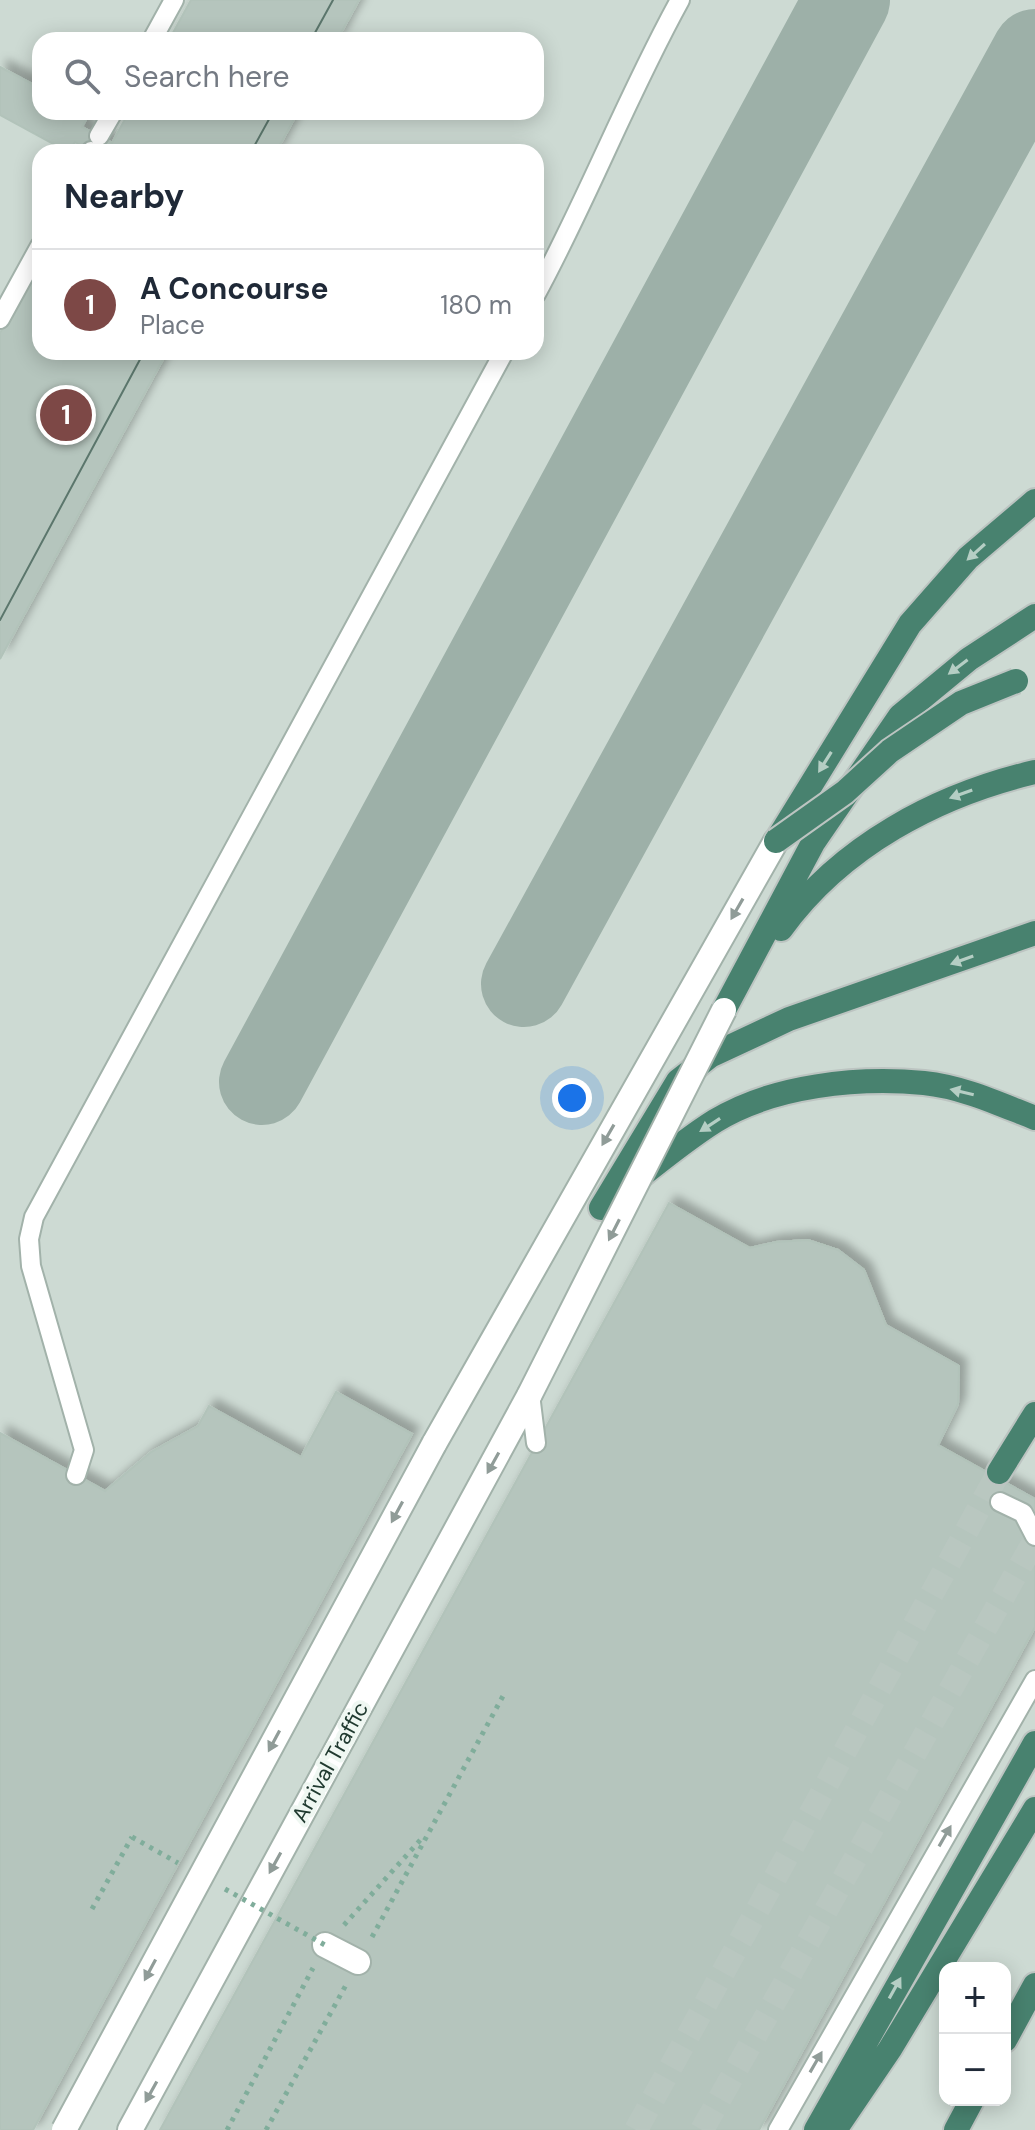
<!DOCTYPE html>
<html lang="en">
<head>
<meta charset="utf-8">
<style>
	:root { --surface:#fff; --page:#f6f6f7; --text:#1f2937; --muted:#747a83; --line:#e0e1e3; --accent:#7d4846 }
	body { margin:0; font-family:"DM Sans",sans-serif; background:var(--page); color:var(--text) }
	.controls { position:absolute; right:24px; bottom:24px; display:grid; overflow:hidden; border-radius:16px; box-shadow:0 4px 20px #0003 }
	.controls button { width:72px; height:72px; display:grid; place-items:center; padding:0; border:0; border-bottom:2px solid var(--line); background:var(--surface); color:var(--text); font:40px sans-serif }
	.you { position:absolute; left:572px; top:1098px; width:28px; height:28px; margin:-20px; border:6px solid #fff; border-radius:50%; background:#1a73e8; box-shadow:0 0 0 12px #1a73e833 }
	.badge { display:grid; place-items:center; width:52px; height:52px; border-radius:50%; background:var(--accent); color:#fff; font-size:26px; font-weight:700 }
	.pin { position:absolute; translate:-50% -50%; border:4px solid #fff; box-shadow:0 2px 8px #0006 }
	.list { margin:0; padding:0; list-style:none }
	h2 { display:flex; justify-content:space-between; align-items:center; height:104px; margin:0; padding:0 32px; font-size:34px }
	h2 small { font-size:26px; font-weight:400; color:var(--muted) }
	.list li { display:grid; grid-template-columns:52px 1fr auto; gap:24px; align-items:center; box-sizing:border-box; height:112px; padding:0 32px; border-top:2px solid var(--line) }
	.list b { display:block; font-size:30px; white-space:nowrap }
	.list p { margin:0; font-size:26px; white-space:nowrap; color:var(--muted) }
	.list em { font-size:26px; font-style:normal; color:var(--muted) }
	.icon { flex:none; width:44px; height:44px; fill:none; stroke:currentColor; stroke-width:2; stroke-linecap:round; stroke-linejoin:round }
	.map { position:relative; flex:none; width:1035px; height:2130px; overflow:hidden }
	.search { position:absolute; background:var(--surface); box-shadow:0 4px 20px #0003; left:32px; top:32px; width:512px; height:88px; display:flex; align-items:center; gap:20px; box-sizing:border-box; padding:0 28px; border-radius:24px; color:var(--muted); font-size:30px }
	.panel { position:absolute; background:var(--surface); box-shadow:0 4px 20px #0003; left:32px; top:144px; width:512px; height:216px; border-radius:24px }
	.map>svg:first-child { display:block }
	.built { fill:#cddad3; fill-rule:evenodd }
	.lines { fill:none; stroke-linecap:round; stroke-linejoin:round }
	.taxiway { stroke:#9db0a8; stroke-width:86 }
	.building { fill:#b5c5bd; stroke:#b2c3ba; stroke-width:2; filter:url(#shadow) }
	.trunk-tunnel { stroke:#b9c7c0; stroke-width:24; stroke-dasharray:24 12; stroke-linecap:butt }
	.service-casing { stroke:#a2b2aa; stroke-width:22 }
	.pedestrian-casing { stroke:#a2b2aa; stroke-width:28 }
	.minor-casing { stroke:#a2b2aa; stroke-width:28 }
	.trunk-casing { stroke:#bcc4c1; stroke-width:28 }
	.path { stroke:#80ad9b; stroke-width:5; stroke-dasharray:4 6; stroke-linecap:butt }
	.service { stroke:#fff; stroke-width:18 }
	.pedestrian { stroke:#fff; stroke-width:24 }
	.minor { stroke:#fff; stroke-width:24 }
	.trunk { stroke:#48826f; stroke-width:24 }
	.tram { stroke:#5b766c; stroke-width:2 }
	.minor-bridge-casing { stroke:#a2b2aa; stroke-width:28; stroke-linecap:butt }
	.trunk-bridge-casing { stroke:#bcc4c1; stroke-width:28; stroke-linecap:butt }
	.path-bridge { stroke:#80ad9b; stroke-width:5; stroke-dasharray:4 6; stroke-linecap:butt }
	.minor-bridge { stroke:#fff; stroke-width:24 }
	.trunk-bridge { stroke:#48826f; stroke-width:24 }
	.oneway { fill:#b5cec4 }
	.oneway2 { fill:#909c98 }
	.labels { text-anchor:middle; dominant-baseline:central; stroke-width:8; stroke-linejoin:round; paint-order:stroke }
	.street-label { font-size:22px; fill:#203a30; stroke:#eff7f2 }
</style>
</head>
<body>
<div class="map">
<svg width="1035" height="2130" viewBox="0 0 1035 2130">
	<defs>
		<filter id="shadow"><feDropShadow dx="7" dy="-7" stdDeviation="4" flood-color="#0004"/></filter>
	</defs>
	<rect width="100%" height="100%" fill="#dfeae4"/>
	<!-- built -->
	<path class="built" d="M0,0H1035V2130H0ZM40,40H536V112H40ZM40,152H536V352H40ZM945,1968H1005V2100H945Z"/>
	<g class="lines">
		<!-- taxiway -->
		<path class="taxiway" d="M524,984L1035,52
			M262,1082L847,0"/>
	</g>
	<!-- building -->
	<path class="building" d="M191,0H359L337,40H169Z
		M0,67L40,88V112H85L89,114L82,127L112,143L129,112H298L276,152H93L75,142L68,152L0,115Z
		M40,260V352H167L0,659V333Z
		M669,1203L750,1248L776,1242L808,1240L838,1250L864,1270L886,1325L959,1366L958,1404L938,1445L1035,1499V1627L759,2130H160Z
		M336,1392L412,1434L33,2130H0V1433L105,1491L151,1452L198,1426L209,1406L301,1457Z"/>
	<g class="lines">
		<!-- trunk-tunnel -->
		<path class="trunk-tunnel" d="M636,2130L999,1472
			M702,2130L1035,1540"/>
		<defs>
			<path id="service" d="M152,40L174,0
				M99,136L113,112
				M91,152V151
				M536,294C588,198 627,96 680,0
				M0,319L40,246
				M530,1394L536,1443
				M76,1475L84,1450L31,1266L29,1239L34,1217L504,352
				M1000,1502L1023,1513L1035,1536
				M778,2130L1035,1680"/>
			<path id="pedestrian" d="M325,1945L358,1962"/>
			<path id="minor" d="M434,1444L776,841
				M130,2130L530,1394"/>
			<path id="trunk" d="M777,840L910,624L968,558L1035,501
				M781,929C841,846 937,795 1035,772
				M724,1010L813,843L900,716L969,659L1035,616
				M637,1179C662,1159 688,1138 715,1121C774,1085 858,1077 924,1083C963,1087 999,1104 1035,1118
				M601,1208L678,1081L710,1056L789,1019L1035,933
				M999,1472L1035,1414
				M1005,2040L1035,1985
				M816,2130L1035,1743
				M835,2130L890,2049L1035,1809
				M956,2130L972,2100"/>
		</defs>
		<!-- service casing -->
		<use href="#service" class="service-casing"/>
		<!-- pedestrian casing -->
		<use href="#pedestrian" class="pedestrian-casing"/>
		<!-- minor casing -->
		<use href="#minor" class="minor-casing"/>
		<!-- trunk casing -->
		<use href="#trunk" class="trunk-casing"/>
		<!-- path -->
		<path class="path" d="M92,1909L132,1837
			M344,1925L423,1837
			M372,1937L503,1696
			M227,2130L313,1968
			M266,2130L346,1985"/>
		<!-- service -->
		<use href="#service" class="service"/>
		<!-- pedestrian -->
		<use href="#pedestrian" class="pedestrian"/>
		<!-- minor -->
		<use href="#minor" class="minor"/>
		<!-- trunk -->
		<use href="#trunk" class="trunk"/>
		<!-- tram -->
		<path class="tram" d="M311,40L333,0
			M251,152L273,112
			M0,620L144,352"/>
		<defs>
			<path id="minor-bridge" d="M530,1394L724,1010
				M64,2130L434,1444"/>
			<path id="trunk-bridge" d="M776,841L845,792L890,751L961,703L1016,681"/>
		</defs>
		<!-- minor-bridge casing -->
		<use href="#minor-bridge" class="minor-bridge-casing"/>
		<!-- trunk-bridge casing -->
		<use href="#trunk-bridge" class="trunk-bridge-casing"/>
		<!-- path-bridge -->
		<path class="path-bridge" d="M132,1837L178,1863
			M225,1889L325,1945"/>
		<!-- minor-bridge -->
		<use href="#minor-bridge" class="minor-bridge"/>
		<!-- trunk-bridge -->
		<use href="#trunk-bridge" class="trunk-bridge"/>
	</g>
	<!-- one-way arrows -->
	<defs><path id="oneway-solid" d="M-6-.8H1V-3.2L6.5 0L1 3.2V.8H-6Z" transform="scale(2)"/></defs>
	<g class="oneway">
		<use href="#oneway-solid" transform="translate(976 552) rotate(138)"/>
		<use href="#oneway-solid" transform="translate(958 667) rotate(143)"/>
		<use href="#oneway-solid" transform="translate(825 762) rotate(122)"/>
		<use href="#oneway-solid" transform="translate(961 794) rotate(160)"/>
		<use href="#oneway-solid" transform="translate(962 960) rotate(160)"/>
		<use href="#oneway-solid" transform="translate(962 1092) rotate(-167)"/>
		<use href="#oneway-solid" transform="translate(710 1125) rotate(147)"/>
		<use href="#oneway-solid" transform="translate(895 1988) rotate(-61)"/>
	</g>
	<g class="oneway2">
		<use href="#oneway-solid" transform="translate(737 909) rotate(120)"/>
		<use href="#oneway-solid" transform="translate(608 1135) rotate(120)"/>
		<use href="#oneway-solid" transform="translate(614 1230) rotate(117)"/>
		<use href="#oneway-solid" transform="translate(493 1463) rotate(119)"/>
		<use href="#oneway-solid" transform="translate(397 1512) rotate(118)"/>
		<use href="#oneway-solid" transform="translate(274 1741) rotate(118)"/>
		<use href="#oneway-solid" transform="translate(945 1836) rotate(-60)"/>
		<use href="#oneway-solid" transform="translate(275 1863) rotate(119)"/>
		<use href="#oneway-solid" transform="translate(150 1970) rotate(118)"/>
		<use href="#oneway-solid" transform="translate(816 2062) rotate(-60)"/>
		<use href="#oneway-solid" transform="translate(151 2092) rotate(119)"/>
	</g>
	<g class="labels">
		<!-- street labels -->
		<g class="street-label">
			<text transform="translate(330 1762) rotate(-61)">Arrival Traffic</text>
		</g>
	</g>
</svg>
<div class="controls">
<button>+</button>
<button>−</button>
</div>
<div class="you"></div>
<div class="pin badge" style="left:66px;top:415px">1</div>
<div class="search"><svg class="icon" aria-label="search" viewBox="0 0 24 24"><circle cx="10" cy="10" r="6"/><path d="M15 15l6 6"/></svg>Search here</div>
<section class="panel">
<h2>Nearby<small></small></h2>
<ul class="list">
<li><span class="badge">1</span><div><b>A Concourse</b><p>Place</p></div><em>180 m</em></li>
</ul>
</section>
</div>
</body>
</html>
